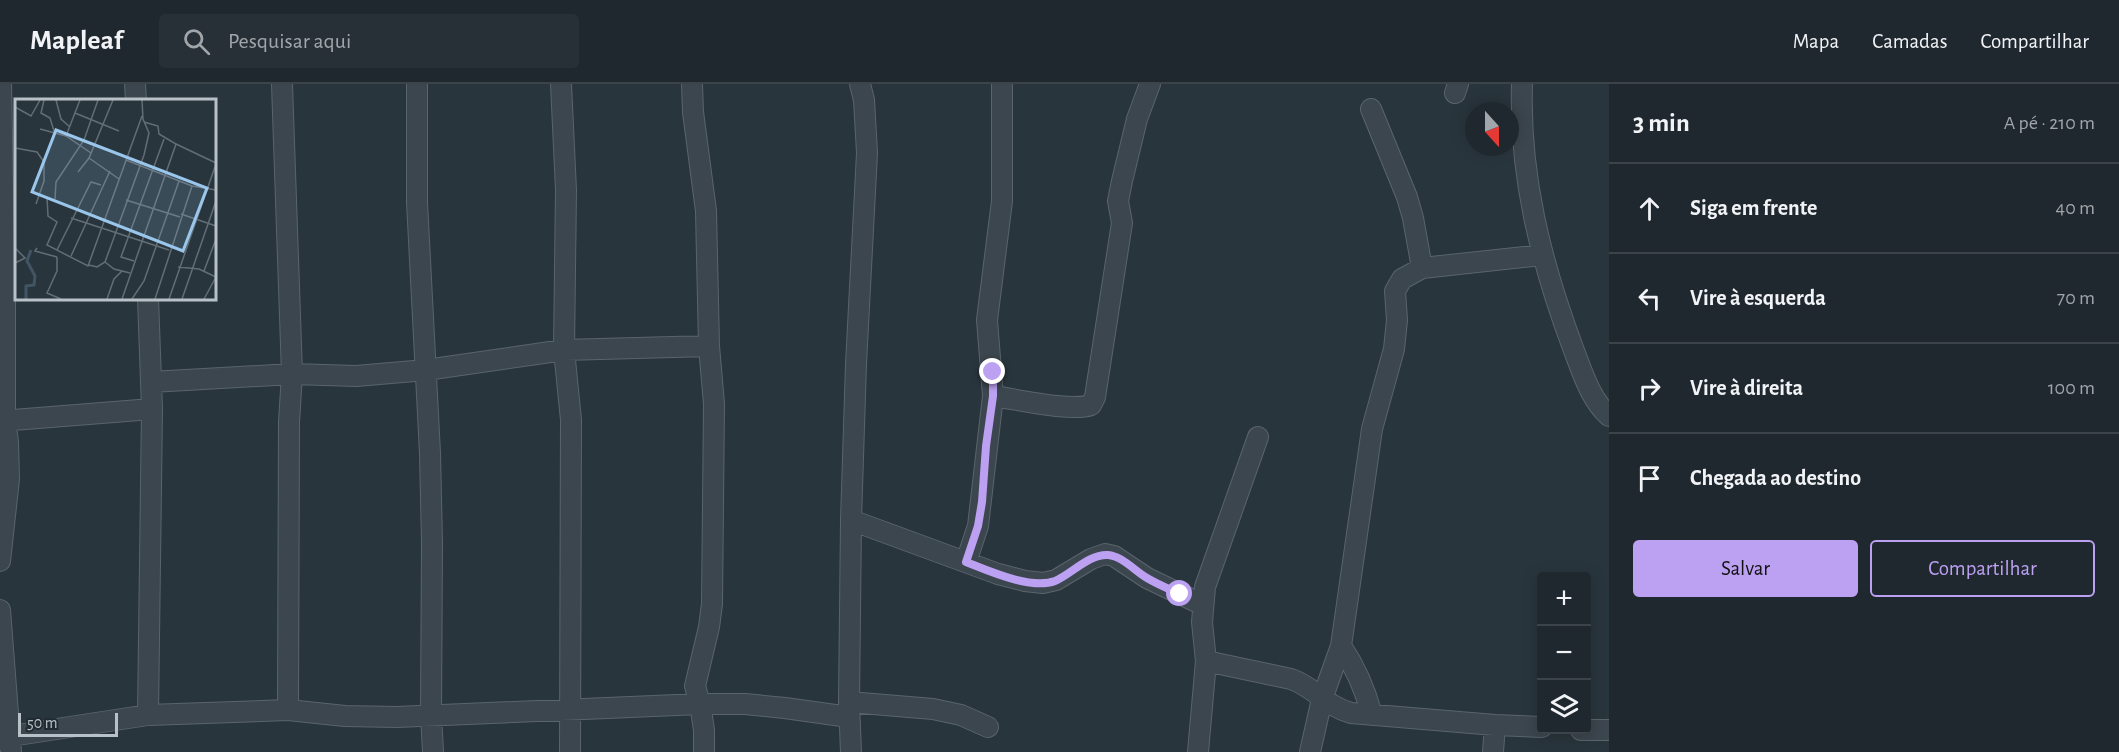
<!DOCTYPE html>
<html lang="pt">
<head>
<meta charset="utf-8">
<style>
	:root { --surface:#1f282e; --page:#273036; --text:#f1f3f6; --muted:#a1a6aa; --line:#3c444a; --accent:#bca0f2 }
	body { margin:0; font-family:"Alegreya Sans",sans-serif; background:var(--page); color:var(--text) }
	.controls { position:absolute; right:18px; bottom:18px; display:grid; overflow:hidden; border-radius:6px; box-shadow:0 3px 15px #0003 }
	.controls button { width:54px; height:54px; display:grid; place-items:center; padding:0; border:0; border-bottom:2px solid var(--line); background:var(--surface); color:var(--text); font:30px sans-serif }
	.compass { position:absolute; left:1465px; top:18px; width:54px; height:54px; border-radius:50%; background:var(--surface); box-shadow:0 3px 15px #0003; rotate:159deg }
	.scale { position:absolute; left:18px; bottom:15px; width:100px; box-sizing:border-box; padding-left:6px; border:3px solid #b9c1c8; border-top:0; font-size:16px; line-height:21px; white-space:nowrap; color:#b9c1c8; -webkit-text-stroke:4px #212b33; paint-order:stroke }
	.stop { position:absolute; width:18px; height:18px; margin:-14px; border:4px solid #bca0f2; border-radius:50%; background:#fff }
	.stop.end { background:#bca0f2; border-color:#fff; box-shadow:0 2px 6px #0008 }
	.list { margin:0; padding:0; list-style:none }
	h2 { display:flex; justify-content:space-between; align-items:center; height:78px; margin:0; padding:0 24px; font-size:26px }
	h2 small { font-size:20px; font-weight:400; color:var(--muted) }
	.list li { display:grid; grid-template-columns:39px 1fr auto; gap:18px; align-items:center; box-sizing:border-box; height:90px; padding:0 24px; border-top:2px solid var(--line) }
	.list b { display:block; font-size:22px; white-space:nowrap }
	.list em { font-size:20px; font-style:normal; color:var(--muted) }
	.actions { display:flex; gap:12px; padding:18px 24px }
	.actions a { flex:1; padding:14px 0; border:2px solid var(--accent); border-radius:6px; text-align:center; font-size:21px; color:var(--accent) }
	.actions .main { background:var(--accent); color:#111 }
	.icon { flex:none; width:33px; height:33px; fill:none; stroke:currentColor; stroke-width:2; stroke-linecap:round; stroke-linejoin:round }
	.map { position:relative; flex:none; width:1609px; height:668px; overflow:hidden }
	header { display:flex; align-items:center; gap:36px; box-sizing:border-box; height:84px; padding:0 30px; background:var(--surface); border-bottom:2px solid var(--line) }
	header strong { font-size:28px }
	nav { display:flex; gap:33px; margin-inline-start:auto; font-size:21px }
	.search { width:420px; height:54px; background:var(--page); display:flex; align-items:center; gap:15px; box-sizing:border-box; padding:0 21px; border-radius:6px; color:var(--muted); font-size:22px }
	main { display:flex }
	aside { flex:1; background:var(--surface) }
	.map>svg:first-child { display:block }
	.lines { fill:none; stroke-linecap:round; stroke-linejoin:round }
	.minor-casing { stroke:#5a646b; stroke-width:22 }
	.minor { stroke:#3c464e; stroke-width:20 }
	.route { stroke:#bca0f2; stroke-width:8 }
	.inset-river { fill:none; stroke:#415564; stroke-width:3 }
	.inset-road { fill:none; stroke:#636d75; stroke-width:1.5 }
	.view { fill:#9ac6ec; fill-opacity:0.15; stroke:#9ac6ec; stroke-width:3 }
	.inset-edge { fill:none; stroke:#b9c1c8; stroke-width:3 }
</style>
</head>
<body>
<header>
<strong>Mapleaf</strong>
<div class="search"><svg class="icon" aria-label="search" viewBox="0 0 24 24"><circle cx="10" cy="10" r="6"/><path d="M15 15l6 6"/></svg>Pesquisar aqui</div>
<nav><a>Mapa</a><a>Camadas</a><a>Compartilhar</a></nav>
</header>
<main>
<div class="map">
<svg width="1609" height="668" viewBox="0 0 1609 668">
	<rect width="100%" height="100%" fill="#29353d"/>
	<g class="lines">
		<defs>
			<path id="minor" d="M135,0L136,16
				M282,0L292,290L289,338L288,626
				M417,0V118L430,369L432,459L431,631L433,668
				M561,0L566,106L564,266L571,336L570,668
				M692,0L693,28L706,127L709,262L714,320L712,520L709,543L695,602L700,620L704,646V668
				M1522,0C1519,92 1541,178 1573,264C1582,287 1590,315 1609,332
				M1455,9L1458,0
				M1422,184L1542,171
				M148,214L152,325L148,631
				M151,298L292,290L356,292L426,286L564,266L709,262
				M993,312C1016,315 1071,328 1091,321L1095,313L1122,139L1118,117L1122,97L1137,35L1150,0
				M0,337L152,325
				M851,436L998,490L1025,497L1043,499L1056,496L1091,475L1105,470L1114,472L1147,494L1203,521
				M0,477L9,395L8,358L5,336V210L1,0
				M966,478L978,442L993,312L987,236L1002,117V0
				M0,526L11,668
				M1341,562C1356,584 1365,605 1372,631
				M1206,577L1291,595C1316,604 1324,621 1351,629L1495,641L1542,643
				M849,618L933,625L961,631L988,643
				M1581,646H1609
				M0,656L11,652L148,631L288,626L345,632L396,633L700,620H745L785,624L849,633
				M851,668L849,618L851,436L856,280L867,69L864,16L860,0
				M1198,668L1206,577L1202,538L1205,503L1258,353
				M1310,668L1322,615L1341,562L1372,345L1394,265L1397,236L1395,207L1402,195L1422,184L1413,134L1407,113L1371,25
				M1493,668L1495,641"/>
		</defs>
		<!-- minor casing -->
		<use href="#minor" class="minor-casing"/>
		<!-- minor -->
		<use href="#minor" class="minor"/>
	</g>
	<g class="lines">
		<!-- route -->
		<path class="route" d="M993,288V312L986,362L982,418L978,442L966,478C989,487 1031,506 1055,497C1072,490 1088,470 1108,471C1122,472 1135,487 1147,494C1157,500 1169,505 1180,510"/>
	</g>
	<!-- overview -->
	<g transform="translate(15 15)">
		<rect width="201" height="201" fill="#29353d"/>
		<path class="inset-river" d="M11,200V187L19,186L20,177L12,162L16,151"/>
		<path class="inset-road" d="M29,1L26,14L35,19L39,32M41,1L46,20L55,28M0,8L16,17L25,1M60,14L104,32M25,30L51,37L76,54M51,37L65,1M161,45L201,64M0,49L22,53L29,63V82L21,105M74,59L104,80M111,61L177,87L201,91M63,73L74,59L98,1M32,98L33,117L42,123L32,146L73,167L127,17M40,100L41,83L69,41L83,1M111,101L165,118M166,115L201,127M56,119L154,151M0,149L10,159L0,164M22,149L20,152L42,158M42,151L76,83L86,86M56,157L95,72M42,158V172L32,194L46,200M119,162L106,158L149,40M90,163L99,170L115,174M74,166L82,168L90,163L129,56L134,34L128,20L127,1M163,168L184,170L201,178M189,172L201,140M92,200L99,180L107,172M107,200L161,45L144,35L143,27L129,23M117,200L129,182L164,82M140,200L177,87M154,200L201,65M167,200L201,102M189,200L201,178"/>
		<path class="view" d="M41,31L192,89L168,152L17,93Z"/>
		<rect width="201" height="201" class="inset-edge"/>
	</g>
</svg>
<div class="controls">
<button>+</button>
<button>−</button>
<button><svg class="icon" aria-label="layers" viewBox="0 0 24 24"><path d="M12 4l9 5-9 5-9-5zM3 14l9 5 9-5"/></svg></button>
</div>
<svg class="compass" viewBox="-18 -18 36 36"><path d="M0-13l5 13h-10z" fill="#e53935"/><path d="M0 13l5-13h-10z" fill="#a1a6aa"/></svg>
<div class="scale">50 m</div>
<div class="stop" style="left:1180px;top:510px"></div>
<div class="stop end" style="left:993px;top:288px"></div>
</div>
<aside>
<h2>3 min<small>A pé · 210 m</small></h2>
<ul class="list">
<li><svg class="icon" aria-label="ahead" viewBox="0 0 24 24"><path d="M12 20V5M6 11l6-6 6 6"/></svg><div><b>Siga em frente</b></div><em>40 m</em></li>
<li><svg class="icon" aria-label="left" viewBox="0 0 24 24"><path d="M17 20v-9H6M10 6l-5 5 5 5"/></svg><div><b>Vire à esquerda</b></div><em>70 m</em></li>
<li><svg class="icon" aria-label="right" viewBox="0 0 24 24"><path d="M7 20v-9h11M14 6l5 5-5 5"/></svg><div><b>Vire à direita</b></div><em>100 m</em></li>
<li><svg class="icon" aria-label="arrive" viewBox="0 0 24 24"><path d="M6 21V4h12l-3 4 3 4H6"/></svg><div><b>Chegada ao destino</b></div></li>
</ul>
<div class="actions"><a class="main">Salvar</a><a>Compartilhar</a></div>
</aside>
</main>
</body>
</html>
